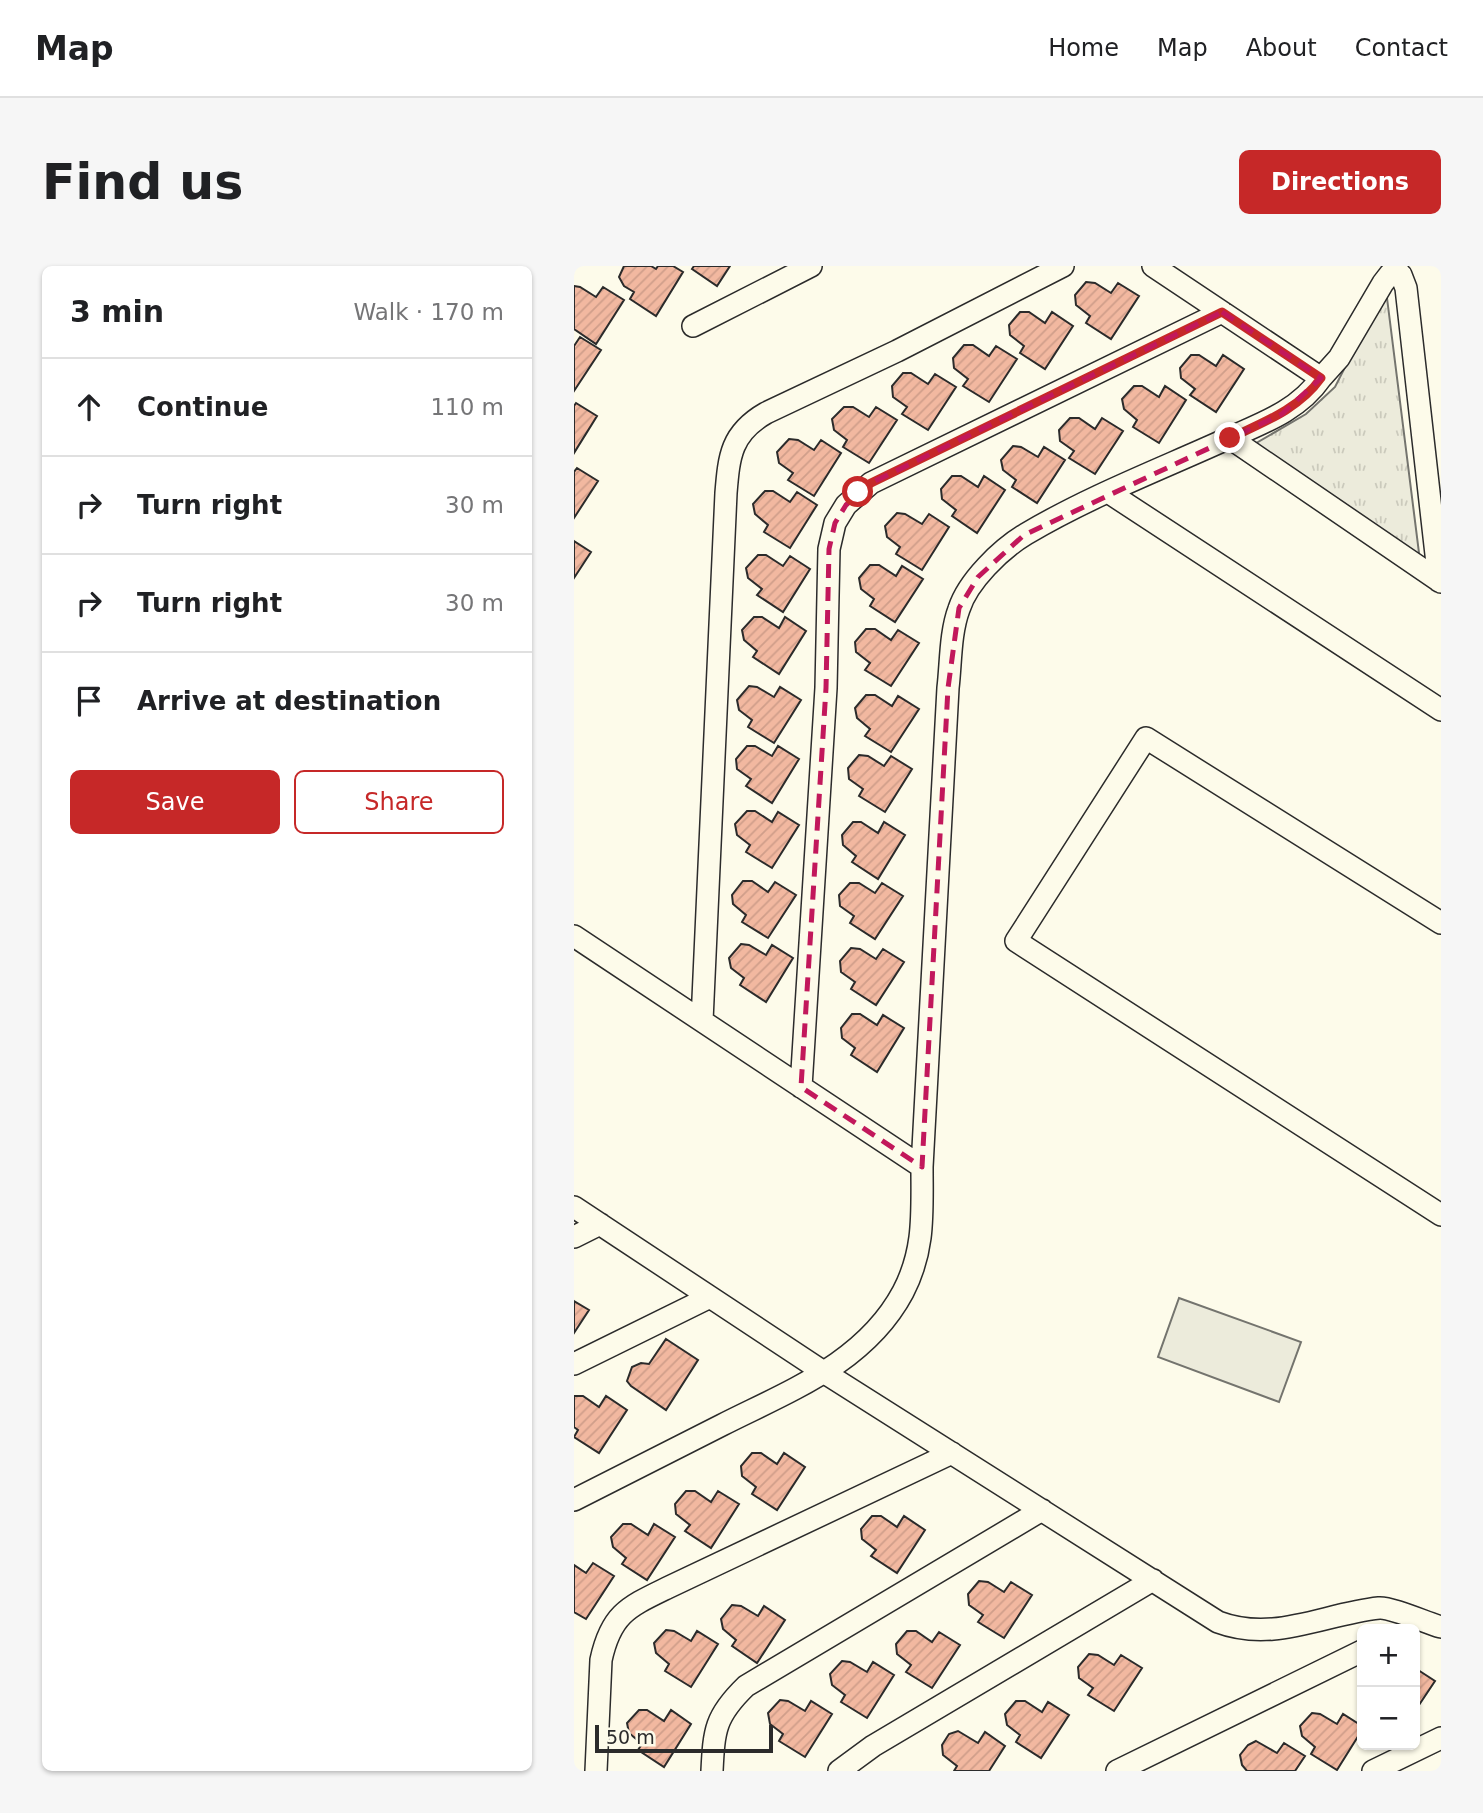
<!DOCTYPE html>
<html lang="en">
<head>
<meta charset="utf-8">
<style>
	:root { --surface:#fff; --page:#f6f6f6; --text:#202124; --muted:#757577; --line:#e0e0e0; --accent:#c62828 }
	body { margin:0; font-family:"DejaVu Sans",sans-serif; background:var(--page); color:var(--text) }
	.controls { position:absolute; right:21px; bottom:21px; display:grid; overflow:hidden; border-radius:10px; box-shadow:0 2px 5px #0004 }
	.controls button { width:63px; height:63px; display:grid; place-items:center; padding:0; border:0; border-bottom:2px solid var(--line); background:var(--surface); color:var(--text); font:35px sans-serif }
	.scale { position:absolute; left:21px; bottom:18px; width:178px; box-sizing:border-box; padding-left:7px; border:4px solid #2b2b2b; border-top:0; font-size:19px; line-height:24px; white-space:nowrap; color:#2b2b2b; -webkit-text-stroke:5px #fdfbea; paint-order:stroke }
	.stop { position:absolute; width:21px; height:21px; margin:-16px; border:5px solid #c62828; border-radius:50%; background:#fff }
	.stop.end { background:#c62828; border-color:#fff; box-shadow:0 2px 7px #0008 }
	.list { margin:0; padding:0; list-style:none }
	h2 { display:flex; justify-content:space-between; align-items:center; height:91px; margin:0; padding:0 28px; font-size:30px }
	h2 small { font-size:23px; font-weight:400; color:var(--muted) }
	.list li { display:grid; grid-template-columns:46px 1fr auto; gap:21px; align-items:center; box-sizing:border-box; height:98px; padding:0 28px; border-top:2px solid var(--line) }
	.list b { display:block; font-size:26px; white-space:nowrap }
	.list em { font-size:23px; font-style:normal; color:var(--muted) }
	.actions { display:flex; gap:14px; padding:21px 28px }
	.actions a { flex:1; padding:16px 0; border:2px solid var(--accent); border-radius:10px; text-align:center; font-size:24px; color:var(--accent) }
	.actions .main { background:var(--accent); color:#fff }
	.icon { flex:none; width:38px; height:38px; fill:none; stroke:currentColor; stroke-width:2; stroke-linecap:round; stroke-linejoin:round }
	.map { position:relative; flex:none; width:867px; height:1505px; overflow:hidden; border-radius:10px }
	header { display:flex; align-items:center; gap:42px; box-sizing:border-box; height:98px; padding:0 35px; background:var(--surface); border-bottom:2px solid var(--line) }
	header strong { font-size:33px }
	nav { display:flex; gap:38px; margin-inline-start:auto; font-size:24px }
	.intro { display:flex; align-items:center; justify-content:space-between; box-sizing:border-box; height:168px; padding:0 42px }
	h1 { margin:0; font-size:49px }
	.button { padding:18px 32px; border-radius:10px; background:var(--accent); color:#fff; font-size:24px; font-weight:700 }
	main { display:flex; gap:42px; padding:0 42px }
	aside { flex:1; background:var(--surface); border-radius:10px; box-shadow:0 2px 5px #0004 }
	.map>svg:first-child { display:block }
	.grass { fill:#ecebdb; stroke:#74746e; stroke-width:2 }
	.park { fill:url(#park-tufts); stroke:#74746e; stroke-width:2 }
	.building { fill:url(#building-hatch); stroke:#2b2b2b; stroke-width:2 }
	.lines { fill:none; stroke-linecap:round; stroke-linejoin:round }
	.street-casing { stroke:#2b2b2b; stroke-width:24 }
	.street { stroke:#fdfbea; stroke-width:21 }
	.route { stroke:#c62828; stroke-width:9 }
	.marked { fill:none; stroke:#c2185b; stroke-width:5; stroke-dasharray:14 9; stroke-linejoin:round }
</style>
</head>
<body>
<header>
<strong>Map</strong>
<nav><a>Home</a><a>Map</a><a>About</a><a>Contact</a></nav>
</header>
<div class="intro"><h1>Find us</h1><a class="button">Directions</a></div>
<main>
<aside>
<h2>3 min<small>Walk · 170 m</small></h2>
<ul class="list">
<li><svg class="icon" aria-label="ahead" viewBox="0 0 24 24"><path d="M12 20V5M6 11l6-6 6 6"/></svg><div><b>Continue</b></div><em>110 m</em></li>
<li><svg class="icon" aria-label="right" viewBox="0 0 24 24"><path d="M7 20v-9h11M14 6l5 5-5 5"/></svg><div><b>Turn right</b></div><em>30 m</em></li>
<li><svg class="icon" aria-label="right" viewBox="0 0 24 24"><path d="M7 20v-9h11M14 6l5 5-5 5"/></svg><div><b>Turn right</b></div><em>30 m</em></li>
<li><svg class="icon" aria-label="arrive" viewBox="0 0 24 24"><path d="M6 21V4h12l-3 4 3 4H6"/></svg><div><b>Arrive at destination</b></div></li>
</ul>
<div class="actions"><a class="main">Save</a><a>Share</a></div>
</aside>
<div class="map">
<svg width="867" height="1505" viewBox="0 0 867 1505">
	<defs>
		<pattern id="park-tufts" width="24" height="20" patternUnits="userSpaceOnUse" patternTransform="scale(1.75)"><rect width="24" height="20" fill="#ecebdb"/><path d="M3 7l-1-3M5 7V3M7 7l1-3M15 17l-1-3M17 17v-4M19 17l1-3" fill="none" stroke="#cbcabc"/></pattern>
		<pattern id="building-hatch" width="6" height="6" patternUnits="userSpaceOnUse" patternTransform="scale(1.75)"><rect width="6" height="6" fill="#f2b8a0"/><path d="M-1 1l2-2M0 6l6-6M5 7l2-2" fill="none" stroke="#d09e8a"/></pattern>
	</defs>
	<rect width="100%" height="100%" fill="#fdfbea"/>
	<!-- grass -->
	<path class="grass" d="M605,1032L727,1076L705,1136L584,1091Z"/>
	<!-- park -->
	<path class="park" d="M808,29L813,32L845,287H836L672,183L732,148L761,121Z"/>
	<!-- building -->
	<path class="building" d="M50,0H77L82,3L84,0H99L109,6L82,50L56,33L60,26L50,20L45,11Z
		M120,0H156L143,20L118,3Z
		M512,16L521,17L537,27L544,17L565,30L537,73L512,57L516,50L502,39L501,29Z
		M0,20L6,21L22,31L29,21L50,34L22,78L0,63Z
		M446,46H455L471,57L478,46L499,60L471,103L446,87L450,80L436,69L435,59Z
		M6,71L27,84L0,125V80Z
		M390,79H399L415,90L422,80L443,93L415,136L389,120L394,113L380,102L379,92Z
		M617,89H625L642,100L649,89L670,103L642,146L616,129L621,123L607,112L606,102Z
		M329,107H337L354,118L361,108L382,121L354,164L328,148L333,141L319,131L318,120Z
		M560,120H568L585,131L591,120L612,134L585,177L559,161L563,154L550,143L548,133Z
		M2,137L23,150L0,187V140Z
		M270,141H279L295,151L302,141L323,154L295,197L269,181L273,174L260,164L258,153Z
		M496,152H505L521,163L528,152L549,165L521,208L495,192L500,185L486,175L485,164Z
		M215,173L224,174L240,184L247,174L267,187L240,230L214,214L219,207L205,197L203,186Z
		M439,180L447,181L464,191L470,181L491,194L463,237L438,221L442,214L429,204L427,194Z
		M3,202L24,215L0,252V206Z
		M378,210H387L404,221L410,210L431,224L403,267L378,250L382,244L368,233L367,223Z
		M191,225H199L216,236L223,226L243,239L216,282L190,266L194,259L181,248L179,238Z
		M323,247L331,248L348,258L355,248L375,261L348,304L322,288L326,281L313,271L311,260Z
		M0,275L17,286L0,312Z
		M184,289H192L209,300L216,290L236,303L209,346L183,329L188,323L174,312L172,302Z
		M296,299H305L322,310L328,300L349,313L321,356L296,340L300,333L287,323L285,312Z
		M180,351H188L205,362L211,351L232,365L205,408L179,391L183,385L170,374L168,364Z
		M292,363H301L317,374L324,364L345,377L317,420L291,404L296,397L282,386L281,376Z
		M175,420L183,421L200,431L206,421L227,434L200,477L174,461L178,454L165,444L163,434Z
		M292,429H301L318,440L324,430L345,443L317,486L291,470L296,463L283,452L281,442Z
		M173,480H181L198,490L204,480L225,493L198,537L172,520L177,513L163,503L162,493Z
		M285,489L294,490L310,500L317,490L338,503L311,546L285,530L289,523L275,513L274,502Z
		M173,545H181L198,556L204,546L225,559L198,602L172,586L176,579L163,569L161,558Z
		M279,556H287L304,567L310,556L331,569L304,613L278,596L282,590L269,579L268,569Z
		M169,615H178L194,626L201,616L222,629L194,672L168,656L172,649L159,638L158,629Z
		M276,617H285L301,627L308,617L329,630L301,673L276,657L280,650L266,640L265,629Z
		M167,678L175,679L192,689L198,679L219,692L192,736L166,719L170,712L157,702L155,692Z
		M277,682L286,683L302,693L309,683L330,696L302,739L277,723L281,716L267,706L266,695Z
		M278,748H286L303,759L309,749L330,762L303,806L277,789L281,782L268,772L267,762Z
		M0,1035L15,1044L0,1067Z
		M92,1073L124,1094L92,1144L57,1120L53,1115L58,1101L67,1097L75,1098Z
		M0,1130H9L25,1141L32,1130L53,1144L25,1187L0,1171L4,1164L0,1161Z
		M178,1187H187L203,1198L210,1187L231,1201L203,1244L178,1228L182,1221L168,1210L167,1200Z
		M112,1225H121L137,1236L144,1225L165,1238L137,1282L111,1265L116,1259L102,1248L101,1238Z
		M298,1250H307L323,1261L330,1250L351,1264L323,1307L297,1290L302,1284L288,1273L287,1263Z
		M49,1258H57L74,1269L80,1258L101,1271L73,1314L48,1298L52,1292L39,1281L37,1271Z
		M19,1297L40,1310L12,1353L0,1346V1299L12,1307Z
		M405,1315L414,1316L430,1326L437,1316L458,1329L430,1372L404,1356L409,1349L395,1339L394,1328Z
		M158,1339L167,1340L184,1350L190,1340L211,1354L183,1397L158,1380L162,1374L149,1363L147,1353Z
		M92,1364L100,1365L117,1375L123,1365L144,1378L117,1421L91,1405L95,1398L82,1387L80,1377Z
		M333,1365H342L358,1376L365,1366L386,1379L358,1422L332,1406L337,1399L323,1388L322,1378Z
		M515,1388L524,1389L540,1399L547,1389L568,1402L540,1445L514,1429L519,1422L505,1412L504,1401Z
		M268,1395L276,1396L293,1406L299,1396L320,1409L293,1452L267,1436L271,1429L258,1419L256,1408Z
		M841,1402L861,1415L841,1445Z
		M206,1434L214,1435L231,1445L237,1435L258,1448L231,1491L205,1475L209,1468L196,1458L194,1447Z
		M442,1435H451L468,1446L474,1436L495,1449L467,1492L442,1476L446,1469L433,1459L431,1448Z
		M65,1444H73L90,1455L97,1444L117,1458L90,1501L64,1484L68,1478L55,1467L53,1457Z
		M738,1447L746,1448L763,1458L769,1448L788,1460V1464L763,1504L737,1488L741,1481L728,1470L726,1460Z
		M384,1465L404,1477L411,1466L431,1480L415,1505H380L383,1500L369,1489L368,1479L375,1468Z
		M682,1475L703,1487L710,1477L731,1490L721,1505H673L668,1499L666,1489L674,1479Z"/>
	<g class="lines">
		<defs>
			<path id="street" d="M823,0V6L827,9L832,22L865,315
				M119,60L237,0
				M747,112L765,92L809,17L816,8L823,6
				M656,172L867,316
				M534,226L867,444
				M867,657L572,472L442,675L867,949
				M0,670L348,901
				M128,755L152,227C155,190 157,167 192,147L323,85L489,0
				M227,821L252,422L255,283L261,257L272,239L297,217L648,46
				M0,941L251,1107L644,1356C700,1377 749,1348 805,1342C817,1341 853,1357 867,1361
				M0,971L26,958
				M0,1098L136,1031
				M0,1234C49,1209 98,1184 148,1159C215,1125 291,1097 329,1026C351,984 348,947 348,901L374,422C377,397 376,367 385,343C394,315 427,283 452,268C516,230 587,203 655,172C689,157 725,144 747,112L579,0
				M22,1505L27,1394C37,1348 54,1341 93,1322L378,1187
				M138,1505C140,1464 141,1450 172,1420L468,1244
				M265,1505L299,1480L579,1314
				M543,1505L788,1385
				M799,1505L867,1472"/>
		</defs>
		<!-- street casing -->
		<use href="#street" class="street-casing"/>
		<!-- street -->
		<use href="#street" class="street"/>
	</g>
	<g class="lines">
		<!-- route -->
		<path class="route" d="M284,226L297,217L648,46L747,112C725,143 690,156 656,172"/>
	</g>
	<!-- marked area -->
	<path class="marked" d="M648,46L747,112L708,148L450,269L404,311L385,342L374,422L348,901L227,821L252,422L255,283L261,257L272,239L297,217Z"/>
</svg>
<div class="controls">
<button>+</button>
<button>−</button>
</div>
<div class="scale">50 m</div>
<div class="stop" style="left:284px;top:226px"></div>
<div class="stop end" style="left:656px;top:172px"></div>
</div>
</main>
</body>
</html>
